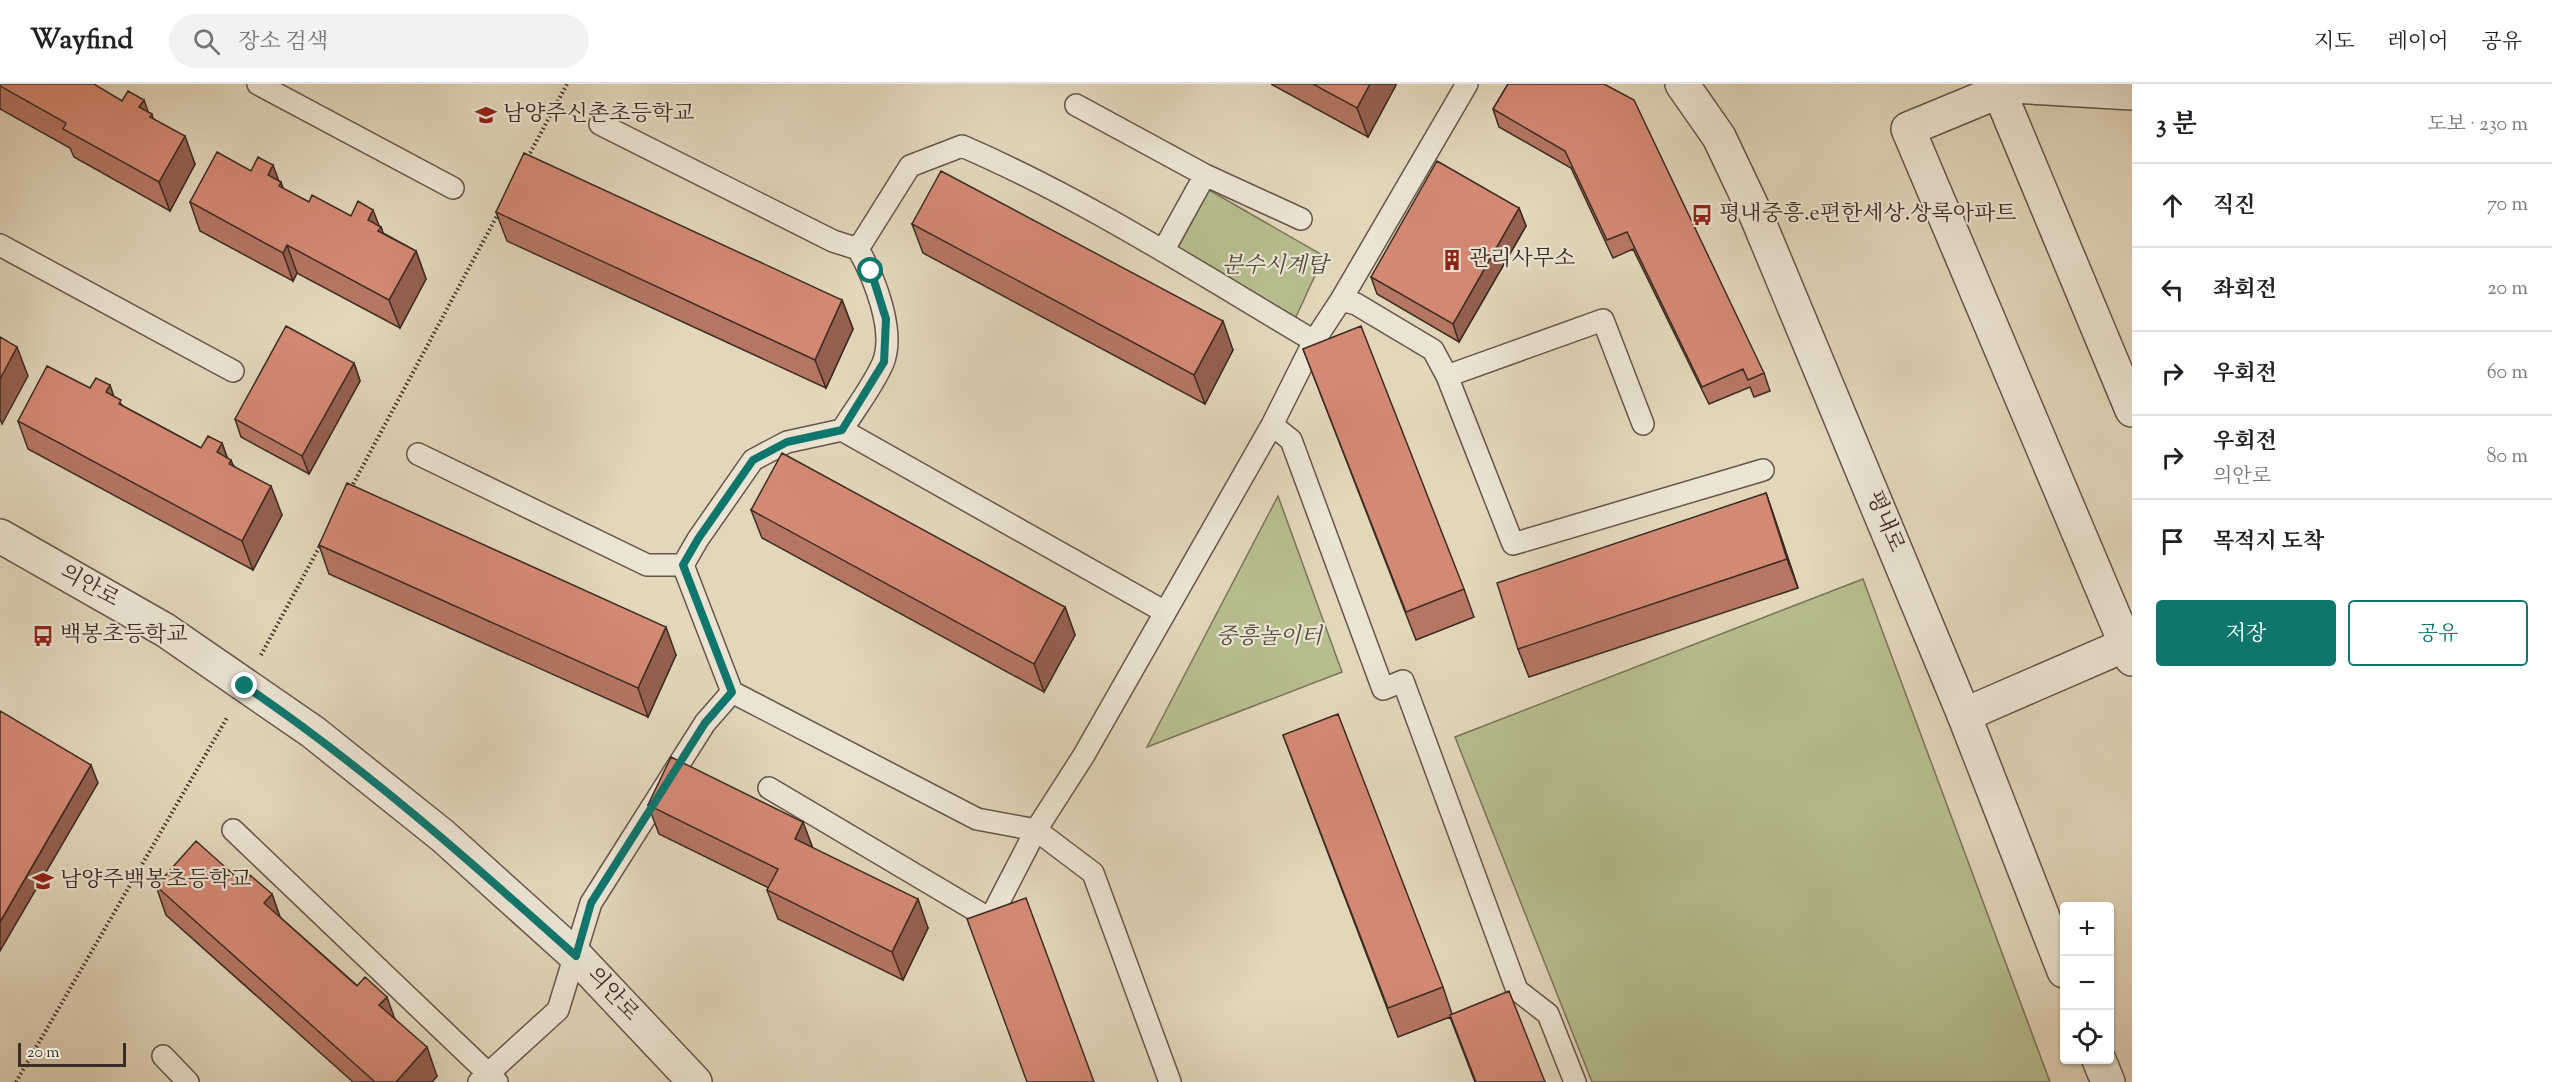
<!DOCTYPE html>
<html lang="ko">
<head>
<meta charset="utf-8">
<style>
	:root { --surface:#fff; --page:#f2f2f2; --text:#202124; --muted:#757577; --line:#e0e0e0; --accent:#0f766e }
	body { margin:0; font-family:"Sorts Mill Goudy","Noto Serif KR",serif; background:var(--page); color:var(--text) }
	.controls { position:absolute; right:18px; bottom:18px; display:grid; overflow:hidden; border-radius:6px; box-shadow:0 2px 4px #0004 }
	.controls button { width:54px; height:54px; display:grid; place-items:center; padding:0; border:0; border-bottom:2px solid var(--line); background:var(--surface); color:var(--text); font:30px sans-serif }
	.scale { position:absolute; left:18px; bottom:15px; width:108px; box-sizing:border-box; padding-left:6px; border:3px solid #3c2c24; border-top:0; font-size:16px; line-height:21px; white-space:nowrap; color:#3c2c24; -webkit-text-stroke:4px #ece4d3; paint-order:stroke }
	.stop { position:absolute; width:18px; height:18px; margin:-14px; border:4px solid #0f766e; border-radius:50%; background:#fff }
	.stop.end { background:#0f766e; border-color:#fff; box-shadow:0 2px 6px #0008 }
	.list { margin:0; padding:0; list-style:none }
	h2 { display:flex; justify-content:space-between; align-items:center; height:78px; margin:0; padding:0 24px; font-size:26px }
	h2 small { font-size:20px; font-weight:400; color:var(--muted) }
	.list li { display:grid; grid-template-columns:39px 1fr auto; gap:18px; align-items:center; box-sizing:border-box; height:84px; padding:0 24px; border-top:2px solid var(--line) }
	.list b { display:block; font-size:22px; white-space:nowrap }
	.list p { margin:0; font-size:20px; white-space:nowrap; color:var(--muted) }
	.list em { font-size:20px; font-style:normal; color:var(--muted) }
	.actions { display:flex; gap:12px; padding:18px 24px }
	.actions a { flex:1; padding:14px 0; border:2px solid var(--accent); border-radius:6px; text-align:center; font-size:21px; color:var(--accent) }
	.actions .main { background:var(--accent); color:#fff }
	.icon { flex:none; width:33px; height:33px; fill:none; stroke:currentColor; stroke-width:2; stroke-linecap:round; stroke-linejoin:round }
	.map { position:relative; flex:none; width:2132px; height:998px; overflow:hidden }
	header { display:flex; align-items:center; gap:36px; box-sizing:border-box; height:84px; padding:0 30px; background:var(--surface); border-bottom:2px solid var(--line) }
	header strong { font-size:28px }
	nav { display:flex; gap:33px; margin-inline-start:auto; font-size:21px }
	.search { width:420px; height:54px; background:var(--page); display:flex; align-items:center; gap:15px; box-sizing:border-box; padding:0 21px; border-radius:33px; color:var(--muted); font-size:22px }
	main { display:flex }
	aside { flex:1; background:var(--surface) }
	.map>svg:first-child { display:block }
	.green { fill:#b7bd8d; stroke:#7a7458; stroke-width:1.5 }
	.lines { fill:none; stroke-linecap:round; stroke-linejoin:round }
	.service-casing { stroke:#66564a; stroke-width:24 }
	.minor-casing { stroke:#66564a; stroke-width:36 }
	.tertiary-casing { stroke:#66564a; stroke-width:36 }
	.path { stroke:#3c2c24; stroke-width:4; stroke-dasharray:1.5 3; stroke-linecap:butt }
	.service { stroke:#ece4d3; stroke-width:21 }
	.minor { stroke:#ece4d3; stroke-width:33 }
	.tertiary { stroke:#ece4d3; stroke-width:33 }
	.wall { fill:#b67663; stroke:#3c2c24; stroke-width:1.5 }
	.shaded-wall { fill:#946050; stroke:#3c2c24; stroke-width:1.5 }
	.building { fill:#d48973; stroke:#3c2c24; stroke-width:1.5 }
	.route { stroke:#0f766e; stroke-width:8 }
	.labels { text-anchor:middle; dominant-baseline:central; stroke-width:4.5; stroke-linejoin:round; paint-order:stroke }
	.poi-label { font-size:22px; fill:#3c2c24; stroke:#ece4d3; text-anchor:start }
	.park-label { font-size:22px; font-style:italic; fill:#554939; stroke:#ece4d3 }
	.street-label { font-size:22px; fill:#3c2c24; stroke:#ece4d3 }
</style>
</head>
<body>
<header>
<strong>Wayfind</strong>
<div class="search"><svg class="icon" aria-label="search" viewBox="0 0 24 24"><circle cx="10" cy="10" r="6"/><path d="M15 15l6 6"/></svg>장소 검색</div>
<nav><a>지도</a><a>레이어</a><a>공유</a></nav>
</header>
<main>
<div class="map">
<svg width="2132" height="998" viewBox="0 0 2132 998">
	<rect width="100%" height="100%" fill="#e2d6bb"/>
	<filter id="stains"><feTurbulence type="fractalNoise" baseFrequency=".00333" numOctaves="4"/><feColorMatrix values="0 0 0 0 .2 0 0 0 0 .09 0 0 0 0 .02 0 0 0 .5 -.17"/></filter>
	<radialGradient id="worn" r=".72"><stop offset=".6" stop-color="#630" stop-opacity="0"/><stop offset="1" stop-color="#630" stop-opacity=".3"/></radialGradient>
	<!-- green -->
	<path class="green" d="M1209,106L1324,172L1295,235L1178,164Z
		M1278,412L1342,588L1147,663Z
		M1863,495L2050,998H1592L1455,653Z"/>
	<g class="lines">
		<defs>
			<path id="service" d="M258,0L453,104
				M1076,21L1205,91L1301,135
				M600,40L833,157L858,165
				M0,161L233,287
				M1163,167L1205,91
				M1341,216L1356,220L1433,266L1447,292L1513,460L1763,386
				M1447,292L1603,236L1643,340
				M1272,341L1291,356L1383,605L1403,597L1517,906L1548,930L1575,998
				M842,346C855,325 873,302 883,279C896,247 874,193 858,165L910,82L962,62C1085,115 1199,189 1314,257
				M418,370L647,481H683
				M732,608L683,481L698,455L753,376L787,358L842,346L1165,528
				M769,704L990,835L1036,746L1093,789L1170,998
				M233,746L497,998
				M163,972L188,998
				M479,998L558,926L591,819L705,639L732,608L977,735L1036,746L1084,671L1272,341L1314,257L1341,216L1467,0"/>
			<path id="minor" d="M1999,7L2132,326
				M2132,9L2012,2L1908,45L2132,575
				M1964,631L2132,558"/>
			<path id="tertiary" d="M1682,0L1719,53L1756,131L1964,631L2064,887
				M0,452L165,546L313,648L443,752L576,872L695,998
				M2099,976L2108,998"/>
		</defs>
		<!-- service casing -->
		<use href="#service" class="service-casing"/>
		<!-- minor casing -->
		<use href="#minor" class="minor-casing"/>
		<!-- tertiary casing -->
		<use href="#tertiary" class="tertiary-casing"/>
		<!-- path -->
		<path class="path" d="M528,73L567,0
			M351,404L499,128
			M261,571L322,458
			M16,998L228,632"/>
		<!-- service -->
		<use href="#service" class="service"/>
		<!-- minor -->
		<use href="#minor" class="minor"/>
		<!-- tertiary -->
		<use href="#tertiary" class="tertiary"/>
	</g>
	<!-- wall -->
	<path class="wall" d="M0,0L101,5L122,17L152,30L153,34L195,80L170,127L74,73L70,64L0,25Z
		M1271,0H1395L1396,1L1368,53Z
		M1508,0L1764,289L1770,307L1754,313L1750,303L1709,320L1633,165L1613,174L1571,84L1499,43L1493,25Z
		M251,87L279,97L283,105L309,118L351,132L379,142L381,143L383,149L416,167L426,195L400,244L297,189L293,197L200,147L190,118Z
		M1519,124L1526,142L1459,258L1377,210L1371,193Z
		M496,128L842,216L853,245L826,304L507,157Z
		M912,140L1233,266L1205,320L923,169Z
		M1303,265L1464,505L1474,533L1416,556Z
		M354,279L360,297L309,390L241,353L235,335Z
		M90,304L113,312L123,322L201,364L222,359L227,373L234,382L282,431L253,486L28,365L18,337Z
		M1766,409L1798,504L1529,593L1518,565Z
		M751,426L1065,523L1075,551L1044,608L762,454Z
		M319,461L676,571L648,633L329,490Z
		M1283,651L1443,903L1452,930L1545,998H1475L1450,933L1398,953Z
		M648,721L812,764L928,844L903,896L778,835L767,806L769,804L659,750Z
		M243,799L272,810L280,833L395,935L437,992L432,998H353L166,831L156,802Z"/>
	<!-- shaded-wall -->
	<path class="shaded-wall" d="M1370,0H1395L1396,1L1368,53L1357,24Z
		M144,16L154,44L139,23Z
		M185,52L195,80L170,127L159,98Z
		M273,81L280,100L281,98L291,127L268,91Z
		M1519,124L1526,142L1459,258L1453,240Z
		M373,126L380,144L381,143L391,172L368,136Z
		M287,161L297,189L293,197L283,169Z
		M416,167L426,195L400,244L389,216Z
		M842,216L853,245L826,304L815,276Z
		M1223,237L1233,266L1205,320L1194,291Z
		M17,263L28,292L2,340L0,335V295Z
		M354,279L360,297L309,390L302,372Z
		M110,301L120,330L106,308Z
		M222,359L229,379L231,376L242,404L217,368Z
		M271,402L282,431L253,486L242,457Z
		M1766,409L1776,438L1798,504L1787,475Z
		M1065,523L1075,551L1044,608L1034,580Z
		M666,543L676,571L648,633L638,604Z
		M91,681L98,699L0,867V838Z
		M803,738L814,767L795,755Z
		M272,810L282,839L264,819Z
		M918,815L928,844L903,896L892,868Z
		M387,913L397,941L379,921Z
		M427,963L437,992L432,998H396Z"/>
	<!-- building -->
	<path class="building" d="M0,0H94L122,17L128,7L144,16L139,23L152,30L150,33L185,52L159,98L63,45L66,39L0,2Z
		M1313,0H1370L1357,24Z
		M1508,0H1604L1634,16L1764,289L1748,296L1743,285L1702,303L1627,148L1607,156L1565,67L1493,25Z
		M217,68L251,87L258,73L273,81L268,91L281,98L279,102L309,118L312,111L351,132L358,117L373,126L368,136L381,143L378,147L416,167L389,216L287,161L283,169L190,118Z
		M524,69L842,216L815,276L496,128Z
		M1437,77L1519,124L1453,240L1371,193Z
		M941,87L1223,237L1194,291L912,140Z
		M286,242L354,279L302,372L235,335Z
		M1361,242L1464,505L1406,528L1303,265Z
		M0,253L17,263L0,295Z
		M47,282L90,304L96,294L110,301L106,308L121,316L119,320L201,364L208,352L222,359L217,368L231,376L229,380L271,402L242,457L18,337Z
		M782,369L1065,523L1034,580L751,426Z
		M347,399L666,543L638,604L319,461Z
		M1766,409L1787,475L1518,565L1497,499Z
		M0,627L91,681L0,838Z
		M1338,630L1443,903L1388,924L1283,651Z
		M671,673L803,738L795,755L918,815L892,868L767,806L778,785L648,721Z
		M196,757L243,799L250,791L272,810L264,819L357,902L365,893L387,913L379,921L427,963L396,998H375L156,802Z
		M1026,814L1094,998H1027L967,835Z
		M1509,907L1545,998H1476L1450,931Z"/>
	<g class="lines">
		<!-- route -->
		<path class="route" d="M245,602C363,682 470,777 576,872L591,819L705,639L732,608L683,481L698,455L753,376L787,358L842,346L884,278L886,235L871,187"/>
	</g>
	<!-- icons -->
	<defs>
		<symbol id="school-bare" viewBox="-9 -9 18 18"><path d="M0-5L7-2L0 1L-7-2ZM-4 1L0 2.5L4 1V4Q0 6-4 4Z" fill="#8f2418" stroke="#ece4d3" stroke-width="2.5" paint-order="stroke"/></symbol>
		<symbol id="bus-bare" viewBox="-9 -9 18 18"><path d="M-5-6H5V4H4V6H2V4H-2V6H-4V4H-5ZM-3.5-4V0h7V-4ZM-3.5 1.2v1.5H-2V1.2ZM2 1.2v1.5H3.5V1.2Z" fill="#8f2418" stroke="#ece4d3" stroke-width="2.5" paint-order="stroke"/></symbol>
		<symbol id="building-bare" viewBox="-9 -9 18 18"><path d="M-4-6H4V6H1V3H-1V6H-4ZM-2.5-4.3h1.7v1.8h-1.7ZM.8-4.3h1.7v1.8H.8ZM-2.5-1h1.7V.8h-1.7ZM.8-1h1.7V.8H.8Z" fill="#8f2418" stroke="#ece4d3" stroke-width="2.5" paint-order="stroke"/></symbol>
	</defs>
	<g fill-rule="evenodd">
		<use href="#school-bare" x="471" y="16" width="30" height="30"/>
		<use href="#bus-bare" x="1687" y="116" width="30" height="30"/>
		<use href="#building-bare" x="1437" y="161" width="30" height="30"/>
		<use href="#bus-bare" x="28" y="537" width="30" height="30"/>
		<use href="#school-bare" x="28" y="782" width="30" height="30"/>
	</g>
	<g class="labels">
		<!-- poi labels -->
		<g class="poi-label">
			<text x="503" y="31">남양주신촌초등학교</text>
			<text x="1719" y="131">평내중흥.e편한세상.상록아파트</text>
			<text x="1469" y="176">관리사무소</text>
			<text x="60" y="552">백봉초등학교</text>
			<text x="60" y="797">남양주백봉초등학교</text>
		</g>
		<!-- park labels -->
		<g class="park-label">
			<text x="1275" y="183">분수시계탑</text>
			<text x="1269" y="554">중흥놀이터</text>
		</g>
		<!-- street labels -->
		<g class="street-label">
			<text transform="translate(1884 438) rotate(67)">평내로</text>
			<text transform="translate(89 503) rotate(29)">의안로</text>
			<text transform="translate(612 911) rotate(47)">의안로</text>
		</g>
	</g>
	<rect width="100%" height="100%" filter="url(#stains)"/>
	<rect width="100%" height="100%" fill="url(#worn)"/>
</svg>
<div class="controls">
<button>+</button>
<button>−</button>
<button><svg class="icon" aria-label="locate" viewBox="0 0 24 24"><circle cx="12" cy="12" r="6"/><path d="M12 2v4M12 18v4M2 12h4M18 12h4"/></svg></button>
</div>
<div class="scale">20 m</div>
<div class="stop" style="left:871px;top:187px"></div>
<div class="stop end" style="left:245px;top:602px"></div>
</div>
<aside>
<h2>3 분<small>도보 · 230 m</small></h2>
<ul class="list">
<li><svg class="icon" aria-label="ahead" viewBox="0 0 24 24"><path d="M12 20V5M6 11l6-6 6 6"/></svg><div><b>직진</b></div><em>70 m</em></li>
<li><svg class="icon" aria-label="left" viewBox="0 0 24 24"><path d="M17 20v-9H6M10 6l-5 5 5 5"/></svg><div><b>좌회전</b></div><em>20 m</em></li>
<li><svg class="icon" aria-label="right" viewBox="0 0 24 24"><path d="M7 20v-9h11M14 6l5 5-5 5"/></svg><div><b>우회전</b></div><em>60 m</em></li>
<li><svg class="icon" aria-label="right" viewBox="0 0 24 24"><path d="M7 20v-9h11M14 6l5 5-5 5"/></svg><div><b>우회전</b><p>의안로</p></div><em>80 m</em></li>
<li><svg class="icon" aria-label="arrive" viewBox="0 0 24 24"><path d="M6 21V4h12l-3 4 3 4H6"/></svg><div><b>목적지 도착</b></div></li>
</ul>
<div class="actions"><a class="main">저장</a><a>공유</a></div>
</aside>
</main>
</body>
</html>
